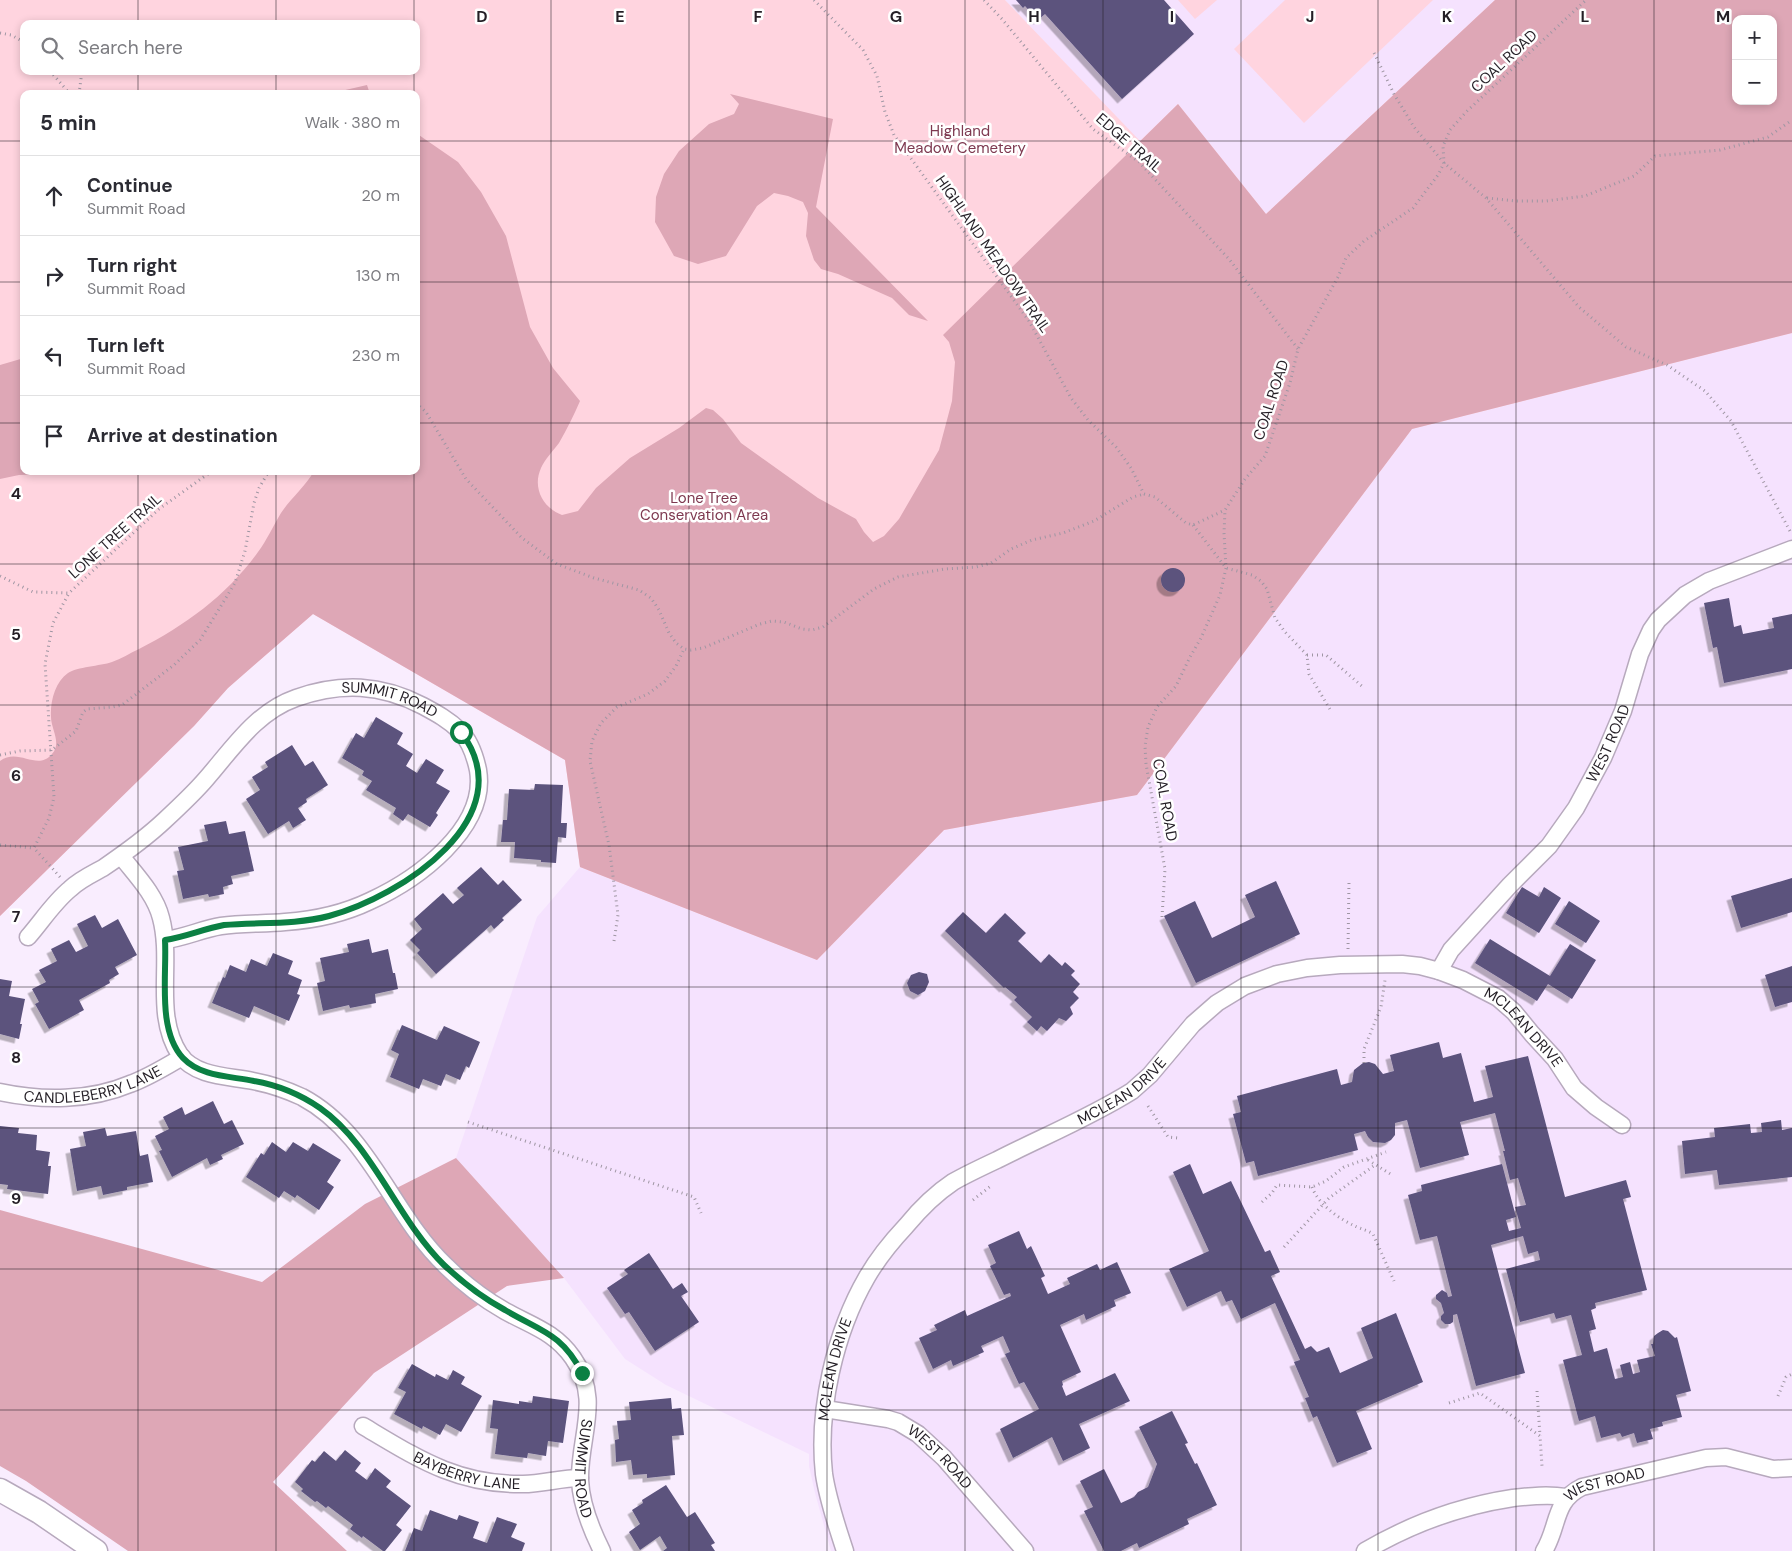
<!DOCTYPE html>
<html lang="en">
<head>
<meta charset="utf-8">
<style>
	:root { --surface:#fff; --page:#f2f2f3; --text:#2b2b33; --muted:#7c7c81; --line:#e1e1e2 }
	body { margin:0; font-family:"DM Sans",sans-serif; background:var(--page); color:var(--text) }
	.controls { position:absolute; right:15px; top:15px; display:grid; overflow:hidden; border-radius:10px; box-shadow:0 2px 8px #0003 }
	.controls button { width:45px; height:45px; display:grid; place-items:center; padding:0; border:0; border-bottom:1px solid var(--line); background:var(--surface); color:var(--text); font:25px sans-serif }
	.stop { position:absolute; width:15px; height:15px; margin:-11px; border:4px solid #0b8043; border-radius:50%; background:#fff }
	.stop.end { background:#0b8043; border-color:#fff; box-shadow:0 1px 5px #0008 }
	.list { margin:0; padding:0; list-style:none }
	h2 { display:flex; justify-content:space-between; align-items:center; height:65px; margin:0; padding:0 20px; font-size:21px }
	h2 small { font-size:16px; font-weight:400; color:var(--muted) }
	.list li { display:grid; grid-template-columns:32px 1fr auto; gap:15px; align-items:center; box-sizing:border-box; height:80px; padding:0 20px; border-top:1px solid var(--line) }
	.list b { display:block; font-size:19px; white-space:nowrap }
	.list p { margin:0; font-size:16px; white-space:nowrap; color:var(--muted) }
	.list em { font-size:16px; font-style:normal; color:var(--muted) }
	.icon { flex:none; width:28px; height:28px; fill:none; stroke:currentColor; stroke-width:2; stroke-linecap:round; stroke-linejoin:round }
	.map { position:relative; flex:none; width:1792px; height:1551px; overflow:hidden }
	.search { position:absolute; background:var(--surface); box-shadow:0 2px 8px #0003; left:20px; top:20px; width:400px; height:55px; display:flex; align-items:center; gap:12px; box-sizing:border-box; padding:0 18px; border-radius:10px; color:var(--muted); font-size:19px }
	.panel { position:absolute; background:var(--surface); box-shadow:0 2px 8px #0003; left:20px; top:90px; width:400px; height:385px; border-radius:10px }
	.map>svg:first-child { display:block }
	.built { fill:#f5e2fe }
	.green { fill:#ffd4df; fill-rule:evenodd }
	.forest { fill:#dea7b6; fill-rule:evenodd }
	.building { fill:#5b537d; filter:url(#shadow) }
	.lines { fill:none; stroke-linecap:round; stroke-linejoin:round }
	.street-casing { stroke:#b7a9bd; stroke-width:19 }
	.secondary-casing { stroke:#b7a9bd; stroke-width:25 }
	.path { stroke:#9f96a3; stroke-width:3; stroke-dasharray:1 4; stroke-linecap:butt }
	.street { stroke:#fff; stroke-width:16 }
	.secondary { stroke:#fff; stroke-width:22 }
	.route { stroke:#0b8043; stroke-width:6 }
	.grid { fill:none; stroke:#241f26; stroke-width:1; stroke-opacity:0.55 }
	.labels { text-anchor:middle; dominant-baseline:central; stroke-width:5; stroke-linejoin:round; paint-order:stroke }
	.street-label { font-size:15px; fill:#241f26; stroke:#fff }
	.park-label { font-size:15px; fill:#7e3950; stroke:#fff }
	.grid-label { font-size:16px; text-anchor:middle; font-weight:bold; fill:#241f26; stroke:#fff; stroke-width:5; stroke-linejoin:round; paint-order:stroke }
</style>
</head>
<body>
<div class="map">
<svg width="1792" height="1551" viewBox="0 0 1792 1551">
	<defs>
		<filter id="shadow"><feDropShadow dx="-4.5" dy="4.5" stdDeviation="0" flood-color="#0004"/></filter>
	</defs>
	<rect width="100%" height="100%" fill="#f9edfe"/>
	<!-- built -->
	<path class="built" d="M1005,0H1495L1266,214L1178,104L1140,142Z
		M1792,333V1551H831L815,1493L809,1466V1454L666,1385L625,1359L564,1278L456,1158L537,917L580,867L817,960L943,830L1137,795L1412,429Z"/>
	<!-- green -->
	<path class="green" d="M0,0H1005L1140,141L1178,104L1266,214L1495,0H1792V333L1412,429L1137,795L944,830L817,960L580,867L565,760L313,614L228,688L194,726L0,916ZM1736,19H1773V101H1736ZM24,24H416V71H24ZM24,94H416V471H24Z
		M1178,0H1217L1195,19Z
		M1285,0H1433L1304,123L1234,49Z"/>
	<!-- forest -->
	<path class="forest" d="M1495,0H1792V333L1412,429L1137,795L944,830L817,960L580,867L565,760L313,614L228,688L194,726L0,916V761C19,747 37,772 52,754C62,743 51,729 51,717C50,702 55,682 68,673C77,667 100,666 112,662C121,659 130,653 139,649C186,625 227,595 258,552C267,540 273,526 281,513C291,498 305,487 314,471H416V133L458,162L481,192L506,236L530,327L553,368L580,401C574,415 567,429 559,443C553,451 545,459 541,468C532,488 543,508 562,515L578,511L596,488L630,458L679,428L706,408L713,410L723,419L741,443L818,498L856,519L864,532L873,542L884,536L899,519L939,450L952,401L955,362L949,342L943,335L1178,104L1266,214ZM1736,19H1773V101H1736Z
		M367,85L370,94H328Z
		M730,94L833,119L816,207L928,321L909,315L892,298L838,274L821,269L814,260L806,236L808,213L803,202L788,196L774,193L757,206L726,256L698,264L674,256L655,222L656,197L664,174L679,151L709,124L734,114L739,104Z
		M24,358V471H54L48,474L19,475L0,479V365Z
		M456,1158L564,1278L507,1286L374,1373L273,1482L347,1551H128L26,1481L0,1466V1210L262,1282L365,1204Z"/>
	<!-- building -->
	<path class="building" d="M1016,0H1164L1194,34L1122,99L1045,14L1038,20L1025,6L1023,8Z
		M1161 580a12 12 0 1 1 24 0a12 12 0 1 1-24 0Z
		M1729,598L1734,627L1741,625L1743,634L1774,628L1772,618L1792,614V669L1724,683L1717,647L1713,648L1704,603Z
		M376,717L403,733L397,744L413,754L406,766L417,773L426,759L444,770L436,783L450,791L436,813L438,815L430,827L408,814L403,821L393,814L396,808L366,790L372,781L362,775L364,771L342,758L356,733L364,738Z
		M292,745L305,766L313,761L328,785L306,799L307,802L298,808L306,820L293,828L289,821L268,834L246,799L260,790L252,777L268,767L265,762Z
		M535,784L563,785L561,823H567L566,838L558,837L556,863L541,862V860L514,858L515,842H501L503,820H507L509,789L534,790Z
		M226,821L229,834L245,831L254,871L231,876L233,884L223,887L224,894L209,897L208,894L183,899L177,871L184,870L178,847L208,841L204,825Z
		M481,867L498,885L503,880L522,900L502,918L504,920L494,929L491,925L436,974L417,953L420,950L410,940L422,929L414,919L443,893L453,904L464,895L457,888Z
		M1792,878V912L1741,928L1731,896Z
		M1276,881L1300,934L1196,983L1164,916L1195,901L1212,938L1255,917L1245,895Z
		M1522,887L1539,897L1544,887L1561,898L1539,933L1506,913Z
		M1569,901L1600,921L1586,943L1555,924Z
		M963,912L986,933L1005,913L1026,933L1018,941L1041,963L1049,954L1062,966L1065,962L1075,971L1071,975L1080,984L1073,992L1079,998L1070,1007L1073,1014L1066,1021L1059,1018L1047,1031L1041,1026L1037,1031L1027,1022L1032,1017L1014,1000L1017,997L1005,987L1004,988L945,931Z
		M95,915L102,928L118,919L137,955L115,967L119,974L109,980L110,983L79,1000L84,1010L49,1029L35,1004L39,1002L32,989L46,982L39,970L57,961L51,949L69,940L76,952L88,946L77,924Z
		M369,939L372,953L388,949L393,973H395L398,989L375,994L376,1003L350,1008L349,1005L323,1011L317,983L325,981L320,958L349,952L347,944Z
		M1490,939L1550,976L1570,944L1596,960L1572,999L1548,984L1537,1001L1475,963Z
		M273,953L293,961L288,974L302,980L297,994L300,995L289,1021L254,1006L249,1018L212,1003L223,977L225,978L230,965L246,972L251,959L267,966Z
		M1792,966V1002L1775,1007L1765,975Z
		M919,972L927,974L929,982L925,991L918,995L910,991L907,983L911,975Z
		M0,979L12,981L9,996L25,999L20,1024H22L19,1039L0,1034Z
		M402,1025L437,1040L444,1026L480,1042L469,1068L466,1066L460,1080L446,1074L441,1086L423,1079L419,1089L390,1077L399,1054L391,1050Z
		M1439,1042L1443,1058L1461,1053L1474,1102L1493,1097L1485,1066L1528,1056L1565,1197L1626,1180L1631,1197L1623,1199L1647,1290L1595,1303L1596,1308L1591,1310L1596,1329L1589,1331L1594,1352L1607,1348L1615,1379L1623,1377L1620,1365L1630,1362L1633,1374L1640,1372L1637,1360L1655,1356L1651,1344H1653L1654,1336L1658,1333L1663,1330L1668,1331L1675,1338L1677,1337L1691,1391L1676,1395L1682,1417L1662,1422L1663,1426L1650,1429L1653,1439L1637,1443L1634,1433L1622,1437L1620,1433L1601,1438L1595,1416L1579,1421L1563,1360L1582,1355L1571,1315L1556,1319L1554,1313L1520,1322L1506,1269L1540,1260L1538,1251L1528,1254L1523,1236L1491,1245L1525,1373L1476,1386L1457,1314L1453,1315V1322L1450,1324H1445L1441,1320V1316L1444,1313L1441,1303L1436,1299V1295L1442,1290L1447,1293L1448,1297L1452,1296L1437,1236L1420,1240L1408,1195L1422,1191L1421,1185L1502,1164L1516,1217L1506,1220L1509,1231L1521,1228L1515,1207L1526,1205L1518,1178L1510,1180L1503,1151H1505L1495,1113L1460,1122L1469,1155L1420,1168L1407,1120L1395,1123V1135L1391,1140L1385,1143L1373,1142L1368,1137L1365,1131L1354,1134L1358,1150L1258,1176L1254,1161L1246,1163L1233,1114L1241,1112L1237,1096L1337,1069L1341,1085L1352,1082L1354,1070L1363,1063L1369,1062L1375,1064L1383,1074L1394,1071L1390,1055Z
		M213,1101L224,1124L232,1120L244,1144L221,1155L223,1159L210,1165L207,1158L172,1177L159,1151L162,1150L155,1136L169,1129L163,1117L182,1107L185,1115Z
		M1781,1120L1782,1130L1792,1128V1177L1719,1185L1717,1170L1685,1174L1682,1141L1715,1137L1714,1128L1750,1124L1751,1133L1762,1132L1761,1123Z
		M0,1126L19,1128L18,1133L37,1135L36,1150L50,1152L48,1166H51L48,1194L7,1189L8,1185L0,1184Z
		M105,1128L107,1136L136,1131L140,1156L148,1154L153,1182L127,1187V1190L103,1195L101,1186L77,1191L70,1149L86,1146L83,1132Z
		M272,1142L286,1152L293,1142L308,1151L313,1143L341,1160L327,1182L334,1187L319,1210L297,1195L295,1198L284,1191L279,1198L246,1177L261,1153L264,1155Z
		M1190,1164L1203,1194L1231,1181L1265,1252L1270,1250L1280,1272L1271,1276L1305,1349L1311,1346L1317,1352L1329,1347L1340,1373L1373,1358L1361,1328L1396,1313L1423,1382L1356,1411L1372,1449L1337,1463L1317,1416L1313,1418L1305,1398L1309,1397L1294,1362L1300,1360L1275,1303L1241,1319L1232,1300L1226,1302L1221,1291L1187,1307L1169,1269L1209,1251L1173,1172Z
		M1019,1231L1027,1249L1031,1246L1045,1276L1041,1278L1048,1294L1070,1284L1067,1278L1097,1264L1100,1270L1117,1262L1131,1293L1114,1300L1116,1306L1086,1320L1084,1314L1060,1325L1081,1372L1062,1381L1063,1385L1062,1386L1066,1396L1115,1373L1130,1401L1079,1424L1090,1448L1063,1461L1052,1437L1013,1458L1000,1429L1039,1409L1024,1382L1019,1384L1005,1354L1010,1352L1003,1336L981,1346L984,1352L953,1366L951,1360L933,1369L919,1338L937,1330L934,1325L965,1310L967,1316L1011,1296L1010,1293L1004,1295L990,1266L996,1263L988,1245Z
		M649,1253L673,1289L682,1283L688,1292L681,1296L699,1322L655,1351L629,1312L625,1314L607,1288L628,1274L624,1270Z
		M412,1364L435,1377L436,1374L448,1380L453,1370L465,1377L461,1384L482,1396L461,1432L446,1424L440,1435L423,1426L422,1429L394,1414L406,1392L398,1388Z
		M533,1396L569,1401L563,1443L548,1441L546,1456L528,1453L527,1458L495,1454L498,1429L490,1428L493,1400L519,1404V1401L532,1403Z
		M671,1398L672,1409L681,1408L684,1435L672,1436L675,1475L647,1478V1474L633,1475L631,1460L616,1462L615,1440L619,1439L617,1421L631,1420L629,1402Z
		M1172,1411L1188,1443L1185,1444L1195,1464L1197,1463L1217,1505L1187,1519L1189,1524L1139,1548L1137,1543L1121,1551H1104L1084,1511L1093,1507L1080,1481L1104,1469L1121,1503L1134,1497L1138,1492L1148,1487L1157,1464L1139,1427Z
		M345,1450L361,1463L355,1471L367,1480L375,1468L391,1481L386,1487L411,1506L396,1525L402,1530L385,1551H383L363,1536L362,1538L350,1529L353,1525L328,1506L326,1508L317,1501L315,1502L301,1491L303,1489L295,1482L312,1460L315,1462L324,1451L336,1461Z
		M666,1485L687,1517L695,1512L715,1543L711,1545L715,1551H663L667,1548L660,1536L640,1550L629,1532L640,1524L632,1510L643,1503L642,1500Z
		M430,1510L457,1520L459,1515L479,1522L473,1538L487,1543L497,1517L517,1524L511,1537L525,1543L522,1551H405L414,1528L422,1531Z"/>
	<g class="lines">
		<defs>
			<g id="street">
				<path id="s1" d="M121,856C135,874 155,894 161,918C173,963 153,1014 180,1055C196,1077 229,1076 253,1081C269,1084 287,1090 302,1097C370,1133 392,1215 446,1266C463,1283 484,1299 505,1311C532,1326 555,1332 573,1358C602,1399 579,1436 580,1480C581,1505 591,1529 602,1551"/>
				<path id="s2" d="M28,937C42,921 54,902 70,889C79,880 92,874 103,868C125,853 146,838 165,820C179,807 194,793 206,779C233,748 256,712 296,698C341,682 381,684 423,706C436,713 449,720 460,731C470,741 475,756 478,770C488,829 416,880 370,901C343,914 314,920 285,922C264,924 242,923 221,926C202,929 184,938 165,940"/>
				<path id="s3" d="M1439,971L1451,950L1510,885L1549,846L1576,808L1603,758L1623,711L1640,654L1651,630L1658,620L1685,595L1709,581L1792,549"/>
				<path id="s4" d="M0,1092C42,1101 90,1101 130,1084C149,1077 165,1067 182,1057"/>
				<path id="s5" d="M825,1409L888,1419L898,1422L918,1434L944,1458L1025,1551"/>
				<path id="s6" d="M363,1426C417,1458 457,1485 523,1484C542,1484 561,1478 580,1478"/>
				<path id="s7" d="M845,1551C837,1526 828,1501 824,1474C817,1410 835,1332 867,1277C878,1258 891,1242 906,1226C920,1209 935,1194 953,1182C967,1174 982,1167 997,1160C1042,1137 1089,1118 1132,1091L1150,1075L1193,1024L1217,1003L1245,986L1277,974L1307,968L1340,965L1402,964L1420,966L1439,971L1463,980L1498,998L1514,1012L1532,1034L1555,1059L1574,1088L1596,1107L1622,1125"/>
				<path d="M1365,1551C1411,1524 1460,1506 1513,1498C1530,1496 1548,1494 1566,1497"/>
				<path id="s8" d="M1544,1551C1559,1527 1553,1501 1582,1487L1706,1458L1726,1457L1773,1469L1792,1468"/>
			</g>
			<path id="secondary" d="M0,1490L39,1512L96,1551"/>
		</defs>
		<!-- street casing -->
		<use href="#street" class="street-casing"/>
		<!-- secondary casing -->
		<use href="#secondary" class="secondary-casing"/>
		<!-- path -->
		<path class="path" d="M814,0L863,50L877,76L885,112L894,135L1029,321L1071,398L1088,420L1116,447L1131,468L1144,494
			M984,0L1002,19L1093,129L1139,162L1229,259L1298,349
			M89,24L90,22
			M0,33L11,35L24,42
			M1374,53L1394,94L1414,127L1444,163L1486,198L1579,307L1626,347L1667,365L1705,391L1731,421L1791,533
			M50,71L70,94
			M79,94L82,71
			M1487,198L1516,201H1546L1585,196L1634,176L1655,156L1720,150L1768,137L1792,120
			M416,403L426,412L466,479L522,538L557,564L594,578L639,590L651,598L659,610L669,633L676,643L684,649L691,650L703,648L760,624L772,621L784,622L802,629L812,630L823,627L874,589L898,577L945,569L976,567L991,563L1011,549L1032,540L1063,533L1094,521L1133,497L1144,494
			M1144,494L1155,497L1186,523L1193,525L1225,510
			M1193,525L1226,568L1252,575L1261,581L1267,589L1275,618L1285,632L1307,655L1309,674L1331,711
			M0,576L33,592L69,593L159,509L212,471
			M1307,655H1326L1363,687
			M0,755L20,751L52,750L76,731L83,712L87,709L113,707L122,705L174,665L200,640L235,583L245,551L254,503L259,488L269,471
			M0,845L34,848
			M60,877L34,848L49,818L54,797L45,664L53,623L69,593
			M1162,917L1165,869L1146,764L1145,746L1148,727L1157,707L1176,686L1190,657L1201,638L1220,595L1226,568L1224,533L1225,510L1245,479L1265,456L1290,383L1298,349L1338,277L1346,258L1364,241L1413,208L1438,175L1444,163L1443,146L1450,130L1466,112L1586,0
			M614,941L618,915L609,845L590,761L592,741L601,723L617,707L648,694L665,681L676,666L684,649
			M1348,949L1349,881
			M1364,1063V1049L1381,1007L1385,980
			M1148,1106L1168,1137L1178,1138
			M468,1122L694,1197L701,1213
			M1368,1160L1392,1175
			M1312,1187C1318,1204 1339,1219 1355,1226C1361,1229 1367,1230 1373,1234L1394,1281
			M973,1200L992,1185
			M1262,1202L1272,1193L1277,1185L1312,1187L1326,1181L1344,1167L1386,1152
			M1284,1247L1329,1198L1375,1165
			M1537,1391L1540,1436
			M1778,1396L1786,1377L1792,1374
			M1449,1403L1480,1393L1540,1436L1542,1466"/>
		<!-- street -->
		<use href="#street" class="street"/>
		<!-- secondary -->
		<use href="#secondary" class="secondary"/>
	</g>
	<g class="lines">
		<!-- route -->
		<path class="route" d="M461,732C525,817 400,897 329,916C295,925 259,922 224,925C203,929 185,937 165,940C167,975 157,1030 183,1058C201,1077 230,1076 254,1081C277,1085 301,1095 320,1108C373,1145 397,1219 444,1265C462,1282 483,1298 505,1310C540,1331 562,1333 582,1373"/>
	</g>
	<!-- grid -->
	<path class="grid" d="M138,0V24M276,0V24M414,0V24M551,0V1551M689,0V1551M827,0V1551M965,0V1551M1103,0V1551M1241,0V1551M1378,0V1551M1516,0V1551M1654,0V1551M138,71V94M276,71V94M414,71V94M0,141H24M416,141H1792M0,282H24M416,282H1792M0,423H24M416,423H1792M138,471V1551M276,471V1551M414,471V1551M0,564H1792M0,705H1792M0,846H1792M0,987H1792M0,1128H1792M0,1269H1792M0,1410H1792"/>
	<g class="labels">
		<!-- street labels -->
		<g class="street-label">
			<text transform="translate(1504 61) rotate(-43)">COAL ROAD</text>
			<text transform="translate(1129 143) rotate(41)">EDGE TRAIL</text>
			<text transform="translate(993 254) rotate(55)">HIGHLAND MEADOW TRAIL</text>
			<text transform="translate(1271 400) rotate(-72)">COAL ROAD</text>
			<text transform="translate(115 536) rotate(-42)">LONE TREE TRAIL</text>
			<text stroke="none"><textPath href="#s2" startOffset="459">SUMMIT ROAD</textPath></text>
			<text stroke="none"><textPath href="#s3" startOffset="286">WEST ROAD</textPath></text>
			<text transform="translate(1165 800) rotate(80)">COAL ROAD</text>
			<text stroke="none"><textPath href="#s7" startOffset="1071">MCLEAN DRIVE</textPath></text>
			<text stroke="none"><textPath href="#s4" startOffset="95">CANDLEBERRY LANE</textPath></text>
			<text stroke="none"><textPath href="#s7" startOffset="606">MCLEAN DRIVE</textPath></text>
			<text stroke="none"><textPath href="#s7" startOffset="186">MCLEAN DRIVE</textPath></text>
			<text stroke="none"><textPath href="#s5" startOffset="129">WEST ROAD</textPath></text>
			<text stroke="none"><textPath href="#s6" startOffset="115">BAYBERRY LANE</textPath></text>
			<text stroke="none"><textPath href="#s1" startOffset="842">SUMMIT ROAD</textPath></text>
			<text stroke="none"><textPath href="#s8" startOffset="99">WEST ROAD</textPath></text>
		</g>
		<!-- park labels -->
		<g class="park-label">
			<text x="960" y="131">Highland<tspan x="960" dy="17">Meadow Cemetery</tspan></text>
			<text x="704" y="498">Lone Tree<tspan x="704" dy="17">Conservation Area</tspan></text>
		</g>
	</g>
	<g class="grid-label">
		<text x="482" y="22">D</text>
		<text x="620" y="22">E</text>
		<text x="758" y="22">F</text>
		<text x="896" y="22">G</text>
		<text x="1034" y="22">H</text>
		<text x="1172" y="22">I</text>
		<text x="1310" y="22">J</text>
		<text x="1447" y="22">K</text>
		<text x="1585" y="22">L</text>
		<text x="1723" y="22">M</text>
		<text x="16" y="499">4</text>
		<text x="16" y="640">5</text>
		<text x="16" y="781">6</text>
		<text x="16" y="922">7</text>
		<text x="16" y="1063">8</text>
		<text x="16" y="1204">9</text>
	</g>
</svg>
<div class="controls">
<button>+</button>
<button>−</button>
</div>
<div class="stop" style="left:461px;top:732px"></div>
<div class="stop end" style="left:582px;top:1373px"></div>
<div class="search"><svg class="icon" aria-label="search" viewBox="0 0 24 24"><circle cx="10" cy="10" r="6"/><path d="M15 15l6 6"/></svg>Search here</div>
<section class="panel">
<h2>5 min<small>Walk · 380 m</small></h2>
<ul class="list">
<li><svg class="icon" aria-label="ahead" viewBox="0 0 24 24"><path d="M12 20V5M6 11l6-6 6 6"/></svg><div><b>Continue</b><p>Summit Road</p></div><em>20 m</em></li>
<li><svg class="icon" aria-label="right" viewBox="0 0 24 24"><path d="M7 20v-9h11M14 6l5 5-5 5"/></svg><div><b>Turn right</b><p>Summit Road</p></div><em>130 m</em></li>
<li><svg class="icon" aria-label="left" viewBox="0 0 24 24"><path d="M17 20v-9H6M10 6l-5 5 5 5"/></svg><div><b>Turn left</b><p>Summit Road</p></div><em>230 m</em></li>
<li><svg class="icon" aria-label="arrive" viewBox="0 0 24 24"><path d="M6 21V4h12l-3 4 3 4H6"/></svg><div><b>Arrive at destination</b></div></li>
</ul>
</section>
</div>
</body>
</html>
